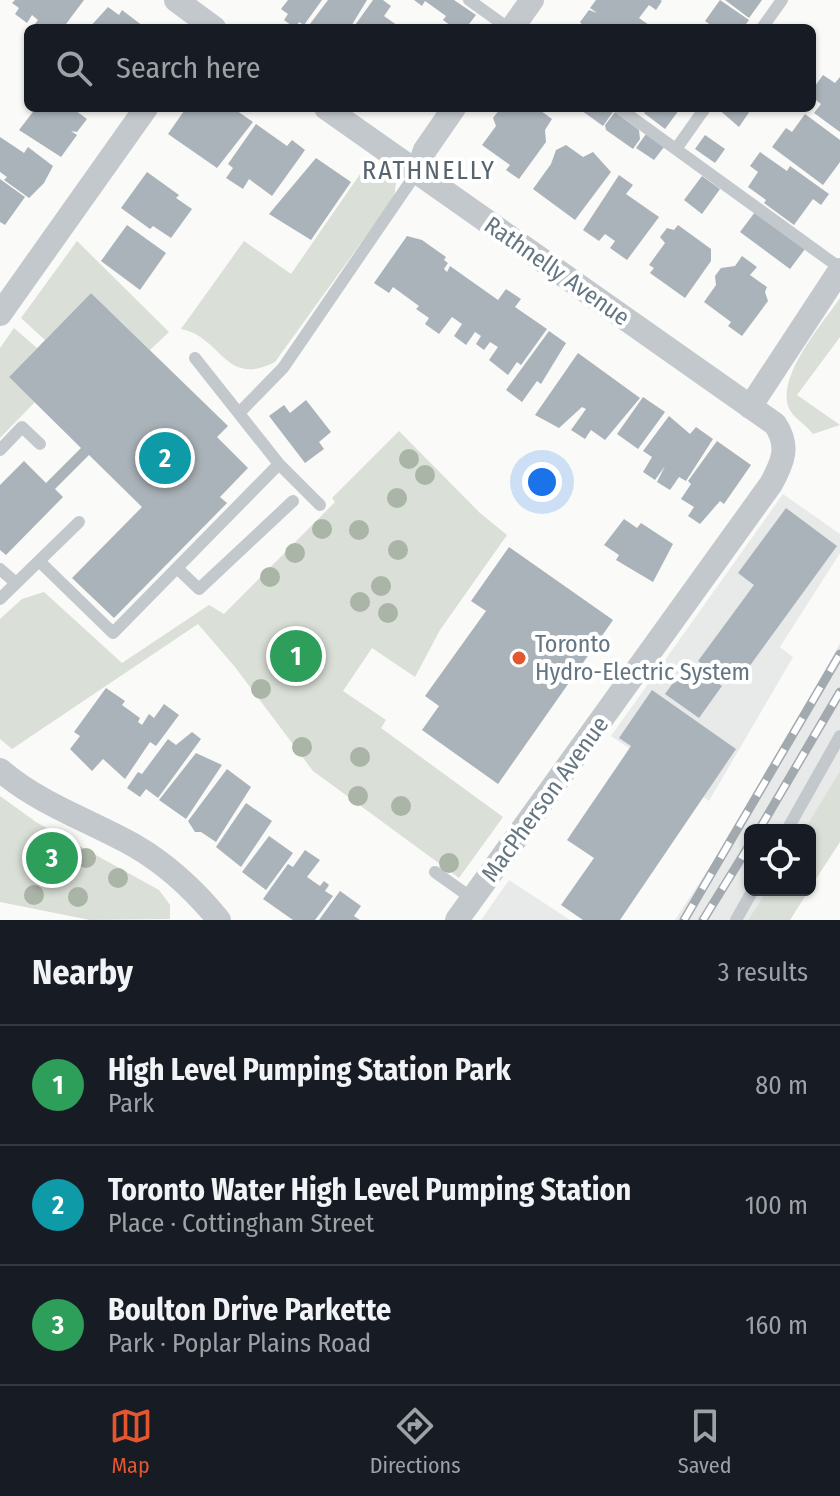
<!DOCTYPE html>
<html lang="en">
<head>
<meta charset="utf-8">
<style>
	:root { --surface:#171b24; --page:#242831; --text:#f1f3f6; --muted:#9ea1a6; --line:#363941; --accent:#e4572e }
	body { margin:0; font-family:"Fira Sans Condensed",sans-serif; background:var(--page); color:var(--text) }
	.controls { position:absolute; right:24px; bottom:24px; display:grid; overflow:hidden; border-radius:12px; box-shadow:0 2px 6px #0004 }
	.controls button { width:72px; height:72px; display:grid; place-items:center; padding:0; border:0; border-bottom:2px solid var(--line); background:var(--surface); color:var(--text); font:40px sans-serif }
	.you { position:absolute; left:542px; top:482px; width:28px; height:28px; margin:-20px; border:6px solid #fff; border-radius:50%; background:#1a73e8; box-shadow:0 0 0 12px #1a73e833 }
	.badge { display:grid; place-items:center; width:52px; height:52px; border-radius:50%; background:var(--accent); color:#fff; font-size:26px; font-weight:700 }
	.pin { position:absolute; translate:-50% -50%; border:4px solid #fff; box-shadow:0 2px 8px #0006 }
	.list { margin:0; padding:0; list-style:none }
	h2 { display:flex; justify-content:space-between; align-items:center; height:104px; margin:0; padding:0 32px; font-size:34px }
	h2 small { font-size:26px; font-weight:400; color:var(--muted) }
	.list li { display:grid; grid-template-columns:52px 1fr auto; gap:24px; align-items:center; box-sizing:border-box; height:120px; padding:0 32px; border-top:2px solid var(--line) }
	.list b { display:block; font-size:30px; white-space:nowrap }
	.list p { margin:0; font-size:26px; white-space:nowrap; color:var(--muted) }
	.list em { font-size:26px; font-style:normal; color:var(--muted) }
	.icon { flex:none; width:44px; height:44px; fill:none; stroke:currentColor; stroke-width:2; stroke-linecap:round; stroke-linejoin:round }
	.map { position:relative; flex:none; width:840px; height:920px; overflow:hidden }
	.search { position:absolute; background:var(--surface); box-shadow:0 2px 6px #0004; left:24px; right:24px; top:24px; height:88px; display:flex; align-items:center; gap:20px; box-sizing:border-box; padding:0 28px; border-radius:12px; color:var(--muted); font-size:30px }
	.sheet { height:464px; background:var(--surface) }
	nav { display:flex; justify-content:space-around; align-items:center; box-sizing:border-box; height:112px; border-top:2px solid var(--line); background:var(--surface); font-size:22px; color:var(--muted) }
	nav a { display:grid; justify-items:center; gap:4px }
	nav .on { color:var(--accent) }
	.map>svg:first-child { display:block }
	.built { fill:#e8e9e9 }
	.green { fill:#dadfd7 }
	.building { fill:#aab3b9 }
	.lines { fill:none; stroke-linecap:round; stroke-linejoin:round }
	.service { stroke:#c3c8cc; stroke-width:12 }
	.minor { stroke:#c3c8cc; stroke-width:24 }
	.rail-casing { stroke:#a2aab0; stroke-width:9 }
	.rail { stroke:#fff; stroke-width:6; stroke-dasharray:18; stroke-linecap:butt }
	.tree { fill:#aab4a7 }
	.poi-dot { fill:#e4572e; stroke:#fff; stroke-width:3 }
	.labels { text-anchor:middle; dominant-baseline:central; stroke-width:8; stroke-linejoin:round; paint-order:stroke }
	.street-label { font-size:24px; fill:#657683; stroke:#fff }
	.poi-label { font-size:24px; fill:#657683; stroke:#fff; text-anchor:start }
	.neighbourhood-label { font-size:26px; letter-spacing:2px; fill:#57646e; stroke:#fff }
</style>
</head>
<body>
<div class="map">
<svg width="840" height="920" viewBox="0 0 840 920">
	<rect width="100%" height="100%" fill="#fafaf8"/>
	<!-- built -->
	<path class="built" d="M783,494L840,534V553L780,647L793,657L709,801L611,736Z
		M840,643V771L804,830H750V890H767L748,920H675L756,796Z
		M509,880L570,920H481Z"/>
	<!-- green -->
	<path class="green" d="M369,161L386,175L388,182L396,183L394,197L275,362C225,388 222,337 181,329L244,241L291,274Z
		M77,241L169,332L150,350L91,293L45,340L21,318Z
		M840,298V337L797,395L840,425L813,434C806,424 792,418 788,406C778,374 823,323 840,298Z
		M14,328L37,348L9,377L35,402L0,438V348Z
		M399,431L480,513L507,535L440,630L415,677L372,648L343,691L386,720L381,728L503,817L459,878L313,771L235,667L198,624L12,749L0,739V619L22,599L44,592L122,663L209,605L224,614L335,502L332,498Z
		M840,771V842L810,888V830H804Z
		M0,796L36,822L159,890L170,905V919L90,920L0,902Z
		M767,890H809L790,920H748Z"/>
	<!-- building -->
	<path class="building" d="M15,0H84L63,28H32L38,20L32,15L27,23L15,14L19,8L12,3Z
		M288,0H322L304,25L299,22L295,28L284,20L288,14L281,9Z
		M328,0H367L350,28H307Z
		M373,0H383L391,6L384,16L401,28H353Z
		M414,0H454L476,15L466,28H454L443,20L446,16L425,1L422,6Z
		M596,0H660L662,1L656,10L649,5L639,18L649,25L647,28H585L580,22L589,10L597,13L590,8Z
		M720,0L749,20L743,28H715L705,21Z
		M725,0H762L749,18Z
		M108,7L119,15L122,10L143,26L89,28Z
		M823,75L835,83L840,77V132L814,113L821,104L812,97V90Z
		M36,108H72L87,119L77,132L71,131L77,135L61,157L19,130Z
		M186,108H233L253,122L217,168L168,134Z
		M537,108L552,119L545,130L546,142L519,179L506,170L510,165L482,145L496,126L493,118L500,109Z
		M578,108H607L613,112L603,126Z
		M648,108H677L679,110L665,129L644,113Z
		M717,108H752L739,127Z
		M615,112L639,130L640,139L633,149L606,130L605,125Z
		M805,114L840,140V162L823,185L772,147L786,128L792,132Z
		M256,124L287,146L292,140L305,150L272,196L249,179L243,189L226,178L233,168L228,164Z
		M646,134L664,147L654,160L636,148Z
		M705,135L725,149L715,163L695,149Z
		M0,137L24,153L28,147L53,166L44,183L29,198L4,180L7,177L0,172Z
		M566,145L583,157L593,152L611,172L575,220L533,189L551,164L556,150Z
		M760,152L787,171L790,166L829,194L821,205L813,199L794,225L764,203L766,200L748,187L758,172L750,166Z
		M316,158L351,182L311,240L269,214Z
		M147,172L179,195L176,198L192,209L171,238L153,226L150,229L121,208Z
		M619,175L633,185L626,194L659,217L627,260L610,248L615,241L605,234L599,241L583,230Z
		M702,176L720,189L702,214L684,200Z
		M0,179L25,197L5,225L0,222Z
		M755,212L805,249L790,269L740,232Z
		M127,225L166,253L140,290L101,261Z
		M678,225L711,249V261L685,298L650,273L654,268L649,265L665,243L660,237L667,228L674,230Z
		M407,236L422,240L446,257L444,260L448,263L444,269L447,272L450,266L498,300L506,289L521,299L515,307L547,329L521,365L517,362L508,375L489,360L498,347L490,342L484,350L476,344L481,336L475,332L466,345L454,336L462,324L452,317L439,334L425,324L429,318L416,309L419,306L393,287L389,293L374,283Z
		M742,256L757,267L750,275L767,287L765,292L768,301L742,336L728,326L731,322L704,302L716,285L715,276L721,268L735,266Z
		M91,293L228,426L217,437L248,468L220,497L227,503L114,618L72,578L142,507L89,455L55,489L63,497L6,555L0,550V485L24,461L46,483L81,448L9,377Z
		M549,331L566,343L541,384L537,381L522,402L506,390Z
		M578,353L640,398L605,440L591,430L585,439L571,430L586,409L582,407L559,428L535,415Z
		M643,397L665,412L638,449L617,434Z
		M306,400L331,432L319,442L324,449L305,463L269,416L284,405L290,413Z
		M669,416L690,434L696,427L713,439L686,481L679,477L670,490L657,482L665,466L655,480L643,472L652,457L643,451Z
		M717,441L751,465L724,504L720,501L700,524L688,516L694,507L681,499L691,484L688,481Z
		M786,508L837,546L738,682L725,673L721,678L698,661L754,585L738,573Z
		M624,519L637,528L641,523L673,544L653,582L616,560L619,555L604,545Z
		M509,547L613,620L498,784L422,730L439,706L425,696L486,611L471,601Z
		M688,662L722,686L699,718L665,694Z
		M106,688L125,701L122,705L140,718L138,722L142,725L149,714L154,718L164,704L179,715L156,746L150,742L125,779L103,759L92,771L70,749L80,736L74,732Z
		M652,690L736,749L620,920H583L561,905L594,858L567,840L631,746L619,738Z
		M192,732L201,739L158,798L146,789L140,797L127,788L138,772L142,774L168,739L176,745Z
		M196,753L222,765L186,819L159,800Z
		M227,769L251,787L216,842L201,832H195L188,821Z
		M246,803L272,821L241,867L216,847Z
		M269,836L293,853L266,890L242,872Z
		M305,850L320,860L307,877L320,886L324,881L329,885L325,891L333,896L315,920H293L263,899L288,864L293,867Z
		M340,891L361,906L354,916L360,920H319Z"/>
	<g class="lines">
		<!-- service -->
		<path class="service" d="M469,0L508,28
			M762,28L782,0
			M619,108L840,268
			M676,149L705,108
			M239,413L283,368L417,172
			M0,450L22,427L40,444
			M279,464L320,505
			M39,561L113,633L279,464L195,358
			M177,568L199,589L293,501
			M0,569L16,583
			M0,599L79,522
			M787,830L840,736
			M435,872L473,899
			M736,920L753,890"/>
		<!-- minor -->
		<path class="minor" d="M176,0L214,28
			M512,28L532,0
			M326,108L775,424C790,446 783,462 771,484L457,920
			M417,172L425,150L454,108
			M0,314L146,108
			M750,407L840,270
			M0,770C41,805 89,820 135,846C166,864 196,892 219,920"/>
		<defs>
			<path id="rail" d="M759,830L840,692
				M684,920L840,654
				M703,920L750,844"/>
		</defs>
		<!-- rail casing -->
		<use href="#rail" class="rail-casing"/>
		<!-- rail -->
		<use href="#rail" class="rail"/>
	</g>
	<!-- trees -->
	<g class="tree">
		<circle cx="409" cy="459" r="10"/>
		<circle cx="425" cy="475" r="10"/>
		<circle cx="397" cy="498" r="10"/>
		<circle cx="322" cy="529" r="10"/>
		<circle cx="359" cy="530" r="10"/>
		<circle cx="398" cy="550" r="10"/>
		<circle cx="295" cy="553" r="10"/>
		<circle cx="270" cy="577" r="10"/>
		<circle cx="381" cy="586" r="10"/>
		<circle cx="360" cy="602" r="10"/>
		<circle cx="388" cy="613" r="10"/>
		<circle cx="261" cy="689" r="10"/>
		<circle cx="302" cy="747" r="10"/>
		<circle cx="360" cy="757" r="10"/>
		<circle cx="358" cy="796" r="10"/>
		<circle cx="401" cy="806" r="10"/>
		<circle cx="45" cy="854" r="10"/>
		<circle cx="86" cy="858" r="10"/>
		<circle cx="449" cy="863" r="10"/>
		<circle cx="118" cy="878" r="10"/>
		<circle cx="34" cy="895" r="10"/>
		<circle cx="78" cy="897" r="10"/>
	</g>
	<!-- markers -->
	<circle class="poi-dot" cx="519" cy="658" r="8"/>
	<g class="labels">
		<!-- street labels -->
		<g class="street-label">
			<text transform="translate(557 271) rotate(35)">Rathnelly Avenue</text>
			<text transform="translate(545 799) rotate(-54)">MacPherson Avenue</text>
		</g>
		<!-- poi labels -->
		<g class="poi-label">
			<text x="535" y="644">Toronto<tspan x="535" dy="28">Hydro-Electric System</tspan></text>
		</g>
		<!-- neighbourhood labels -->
		<g class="neighbourhood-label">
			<text x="429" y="170">RATHNELLY</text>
		</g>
	</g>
</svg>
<div class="controls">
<button><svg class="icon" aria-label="locate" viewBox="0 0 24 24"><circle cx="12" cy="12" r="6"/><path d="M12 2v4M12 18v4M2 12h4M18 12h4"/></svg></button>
</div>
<div class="you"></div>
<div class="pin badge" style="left:296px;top:656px;background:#2e9e5b">1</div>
<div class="pin badge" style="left:165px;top:458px;background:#0f9aa8">2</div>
<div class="pin badge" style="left:52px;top:858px;background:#2e9e5b">3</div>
<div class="search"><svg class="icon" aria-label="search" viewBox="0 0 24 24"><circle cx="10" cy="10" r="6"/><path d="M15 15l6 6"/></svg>Search here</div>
</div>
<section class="sheet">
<h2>Nearby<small>3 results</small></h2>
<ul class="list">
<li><span class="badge" style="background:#2e9e5b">1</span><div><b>High Level Pumping Station Park</b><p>Park</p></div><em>80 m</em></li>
<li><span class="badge" style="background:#0f9aa8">2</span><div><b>Toronto Water High Level Pumping Station</b><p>Place · Cottingham Street</p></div><em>100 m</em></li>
<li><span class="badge" style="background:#2e9e5b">3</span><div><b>Boulton Drive Parkette</b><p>Park · Poplar Plains Road</p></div><em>160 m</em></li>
</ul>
</section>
<nav>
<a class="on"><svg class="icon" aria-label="map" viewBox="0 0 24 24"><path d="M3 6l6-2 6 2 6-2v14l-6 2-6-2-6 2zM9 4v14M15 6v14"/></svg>Map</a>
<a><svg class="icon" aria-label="directions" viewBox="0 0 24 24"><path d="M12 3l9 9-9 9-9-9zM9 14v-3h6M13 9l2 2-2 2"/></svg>Directions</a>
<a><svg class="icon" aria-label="saved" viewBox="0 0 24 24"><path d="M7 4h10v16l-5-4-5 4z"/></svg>Saved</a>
</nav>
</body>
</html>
